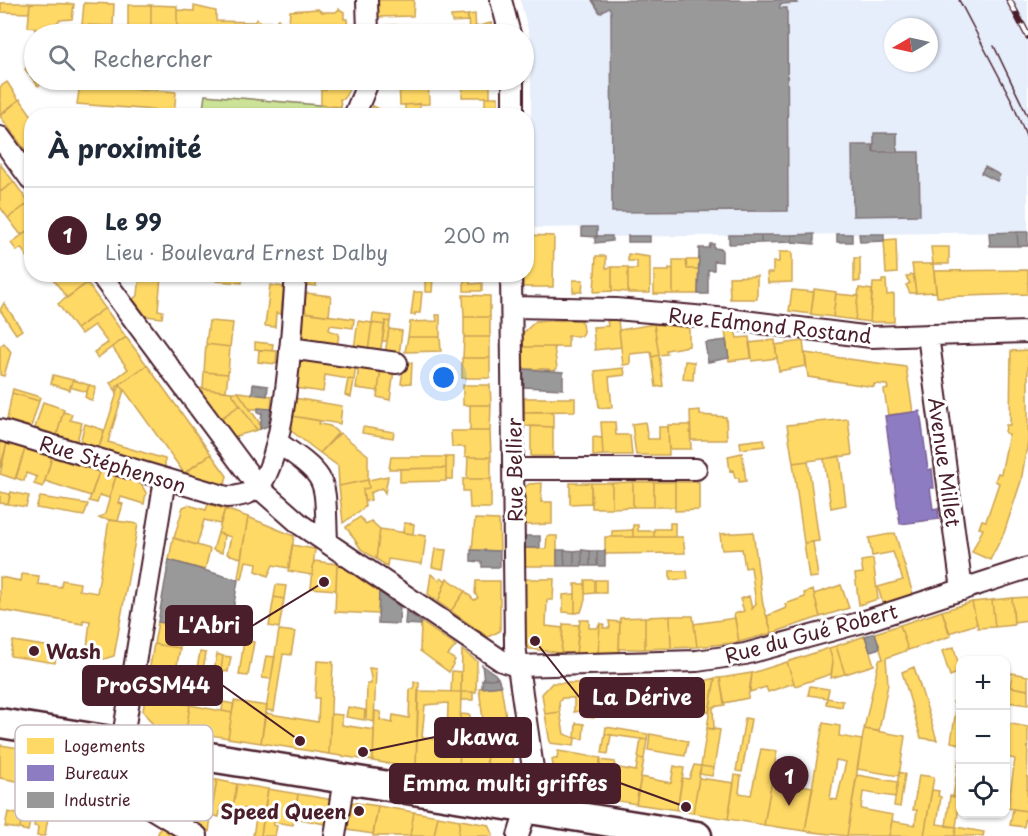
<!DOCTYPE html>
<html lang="fr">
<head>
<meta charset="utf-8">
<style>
	:root { --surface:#fff; --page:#f2f2f3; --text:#1f2937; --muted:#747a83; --line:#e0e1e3; --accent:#4a1f2b }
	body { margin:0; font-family:"Playpen Sans",sans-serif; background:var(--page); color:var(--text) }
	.controls { position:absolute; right:18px; bottom:18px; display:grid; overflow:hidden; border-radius:12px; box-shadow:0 2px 4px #0004 }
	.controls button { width:54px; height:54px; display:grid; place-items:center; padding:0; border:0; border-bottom:2px solid var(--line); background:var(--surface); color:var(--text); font:30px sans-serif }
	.compass { position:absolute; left:884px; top:18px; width:54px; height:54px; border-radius:50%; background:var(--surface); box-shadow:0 2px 4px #0004; rotate:261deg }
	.you { position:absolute; left:444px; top:378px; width:21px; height:21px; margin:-15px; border:4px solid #fff; border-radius:50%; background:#1a73e8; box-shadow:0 0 0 9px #1a73e833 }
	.badge { display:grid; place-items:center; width:39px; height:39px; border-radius:50%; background:var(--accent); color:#fff; font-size:20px; font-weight:700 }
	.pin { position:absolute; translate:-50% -50px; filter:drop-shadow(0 2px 3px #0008) }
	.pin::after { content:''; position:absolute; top:32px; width:21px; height:18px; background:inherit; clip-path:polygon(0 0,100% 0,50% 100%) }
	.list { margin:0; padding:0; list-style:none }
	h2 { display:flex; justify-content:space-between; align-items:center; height:78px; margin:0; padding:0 24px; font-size:26px }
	h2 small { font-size:20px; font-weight:400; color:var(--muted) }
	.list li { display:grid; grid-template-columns:39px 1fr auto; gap:18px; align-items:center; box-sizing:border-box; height:96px; padding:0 24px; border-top:2px solid var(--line) }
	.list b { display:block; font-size:22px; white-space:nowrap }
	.list p { margin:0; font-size:20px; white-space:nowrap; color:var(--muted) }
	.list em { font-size:20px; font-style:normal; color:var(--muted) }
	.icon { flex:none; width:33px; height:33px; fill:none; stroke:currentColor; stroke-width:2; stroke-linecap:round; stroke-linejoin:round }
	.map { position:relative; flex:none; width:1028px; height:836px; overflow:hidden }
	.search { position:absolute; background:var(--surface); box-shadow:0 2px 4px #0004; left:24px; top:24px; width:510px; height:66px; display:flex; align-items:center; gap:15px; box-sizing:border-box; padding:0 21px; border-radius:33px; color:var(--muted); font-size:22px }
	.panel { position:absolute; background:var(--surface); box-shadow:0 2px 4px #0004; left:24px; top:108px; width:510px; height:174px; border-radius:24px }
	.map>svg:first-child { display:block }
	.built { fill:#e6edfb; fill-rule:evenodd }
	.green { fill:#cbe297; stroke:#8a8061; stroke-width:1.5 }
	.homes { fill:#ffd966; stroke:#c9a154; stroke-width:1.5; fill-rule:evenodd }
	.offices { fill:#8e7cc3; stroke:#7a6095; stroke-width:1.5 }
	.industry { fill:#999; stroke:#817478; stroke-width:1.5 }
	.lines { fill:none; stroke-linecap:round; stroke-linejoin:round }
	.street-casing { stroke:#4a1f2b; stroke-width:24 }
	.secondary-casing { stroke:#4a1f2b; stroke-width:33 }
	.street { stroke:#fff; stroke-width:20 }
	.secondary { stroke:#fff; stroke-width:28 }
	.tram { stroke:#4a1f2b; stroke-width:1.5 }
	.rail-casing { stroke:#4a1f2b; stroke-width:7 }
	.rail { stroke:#fff; stroke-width:4.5; stroke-dasharray:14; stroke-linecap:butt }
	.poi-dot { fill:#4a1f2b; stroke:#fff; stroke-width:2 }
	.labels { text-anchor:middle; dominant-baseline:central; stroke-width:6; stroke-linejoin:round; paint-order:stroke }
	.street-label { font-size:20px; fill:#4a1f2b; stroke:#fff }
	.poi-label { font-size:20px; font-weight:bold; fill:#4a1f2b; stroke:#fff; text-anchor:start }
	.key { fill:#fff; stroke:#c9bcbf; stroke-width:1.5 }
	.key-label { font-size:16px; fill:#4a1f2b }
	.leader { fill:none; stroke:#4a1f2b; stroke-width:2 }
	.callout-dot { fill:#4a1f2b; stroke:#fff; stroke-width:2 }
	.callout { fill:#4a1f2b; stroke:#4a1f2b; stroke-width:2 }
	.callout-label { font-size:21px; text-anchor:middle; font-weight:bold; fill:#fff }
</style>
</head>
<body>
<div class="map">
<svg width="1028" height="836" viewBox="0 0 1028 836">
	<rect width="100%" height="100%" fill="#fff"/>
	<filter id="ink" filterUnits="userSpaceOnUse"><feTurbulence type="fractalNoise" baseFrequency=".0167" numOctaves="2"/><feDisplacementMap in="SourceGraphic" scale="12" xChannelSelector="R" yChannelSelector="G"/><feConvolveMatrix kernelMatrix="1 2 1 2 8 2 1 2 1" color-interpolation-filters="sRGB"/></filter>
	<g filter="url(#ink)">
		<!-- built -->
		<path class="built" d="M520,0H1028V232L597,237L596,227L531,228V41ZM893,27H929V63H893Z"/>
		<!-- green -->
		<path class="green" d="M205,95L341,107L337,115L202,116Z"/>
		<!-- homes -->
		<path class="homes" d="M377,0H414L413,16L378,17Z
			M1,3H30L29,13L1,12Z
			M30,3L74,4L72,19L60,20L53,26L46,25L45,30H35V28L28,27Z
			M84,3L114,4L113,26L82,25Z
			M128,5H151V34H128Z
			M151,5L177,6V30L151,29Z
			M194,6L216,11V21L254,22L257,19L260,22H275L278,19L281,23L289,22L290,11L318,9L322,12H336L339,9L344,12V19H347L348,34H313V31H290L289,34H177V10L194,11Z
			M475,14L476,33L469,34L468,15Z
			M468,15L467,21L452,22L451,16Z
			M491,23L494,34H476L475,27Z
			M398,25L400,34H378V26Z
			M31,64L34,69V80L44,82L38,86L25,69Z
			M107,80H123V87L107,86Z
			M327,80H353L344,99H340L341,107L321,105V90H326Z
			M399,80H428L429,104L400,105Z
			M463,80H498V83H490V97H462Z
			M7,82L19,100L0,114V87Z
			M80,84L176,92L174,116H155V110L77,104Z
			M485,97H498V106L485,107Z
			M20,99L32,116V152L28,154L0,116Z
			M420,104V114L405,115V105Z
			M373,106L394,116H368Z
			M498,106V116H462V110Z
			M462,110V116H440V112Z
			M0,164L14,182L0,192Z
			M14,182L29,203L8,218L0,207V192Z
			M29,203L32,207V228L21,235L8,218Z
			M32,228V255L28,258L21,248L17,251L11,243Z
			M526,235L554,236L553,287H523V274H526Z
			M896,239L897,273L886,274L884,240Z
			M931,247H949V264H933Z
			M779,252H792V282L768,283L767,273H773V262H779Z
			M628,254L650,257V293H628V269H637V261H628Z
			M596,256H606V268L612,267V291L594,292Z
			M854,258H860V281L854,282Z
			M673,260H686L687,269H699L698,294H673Z
			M686,260H699V269H687Z
			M912,264H933L936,292L916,293Z
			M612,267H628V292L612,291Z
			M669,268L673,269V294H654V271H669Z
			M1028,270V294L937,297L934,271Z
			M81,274L87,283L67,298L50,275Z
			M140,274L161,276L158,310L163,311L162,318L146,316L133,299L138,295Z
			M217,274H243L242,283L216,281Z
			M464,274H470V284L482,283V291H464Z
			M913,274L916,293H910L906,285L910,283L906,277Z
			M308,275L317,277L316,286L307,285Z
			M757,276V299H730L729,277Z
			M425,278H433L432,292H425Z
			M573,280H583L582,292H573Z
			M882,280H886L887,295L894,294V322H870L873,283H882Z
			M87,283L105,308L76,329L58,304Z
			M270,285L284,287L281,314L276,313L275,327L265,326Z
			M859,288L872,290L870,322L855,320Z
			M814,289L836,292L833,317L811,314Z
			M792,290L814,292L811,314L789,311Z
			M414,292H422L420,313H415V315H411Z
			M306,293L331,296L329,316L304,312Z
			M836,294L858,296L855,320L833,317Z
			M463,295L490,296V317H464Z
			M4,303L22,330L16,334L0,310Z
			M105,308L126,337L97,358L94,352L108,343L94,325L81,334L77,329Z
			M304,312L354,319L353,328L330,325L329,330L339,334L337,347L300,341Z
			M373,314L391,316L390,322L385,321V325L372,323Z
			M436,315H440V337H408L410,322L437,321Z
			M464,317H490V337H464Z
			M581,320L584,333L581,336H568V347H523V333L536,321Z
			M613,320H618L621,347L595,350L593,327L608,326L607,321Z
			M209,321L233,323L230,347L206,344Z
			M358,321L372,323L368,351L354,349Z
			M385,321L390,322L387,341H382Z
			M372,323L385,325L380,353L368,351Z
			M654,324L659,355L652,357L651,352L630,354V364L623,365L619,330Z
			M654,324L689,328V346L666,350L667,354L659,355Z
			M389,329L402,331L399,356L385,354Z
			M725,330L735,331L737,338L749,337L752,358L729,361Z
			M126,337L147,365L117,386L116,391L110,383L128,369L112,347Z
			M408,337H440L441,351L405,352Z
			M464,337H490V358H463Z
			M775,340L777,358L752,361L749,343Z
			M803,341L806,366L779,371L775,345Z
			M255,342L273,344L272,351L255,349Z
			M4,343L11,352L4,376L0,375V346Z
			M206,344L230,347L228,374L204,372Z
			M523,347H554L557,368L553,372L548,371L549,369H523Z
			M259,350L277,351L276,364L258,362Z
			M1028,350V441L1021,481L1004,533L990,560L972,552L983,529L979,528L982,520L986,521L999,483L995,481L998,473L1001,474L1009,434L1005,433L1006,425H1010L1011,351Z
			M805,353L906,367L913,412L888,415L884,390L888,389L887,385L874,384V387L808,377Z
			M659,355L663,386L656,387L652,357Z
			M299,356L356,365L354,380L325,375L323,392L295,388Z
			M462,358H490V378H462Z
			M685,361L694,362L693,380L683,379Z
			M404,362L412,363L411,383L401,384Z
			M147,365L211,454L184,473L120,384Z
			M359,365L381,369L378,391L356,388Z
			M624,368L625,375L609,377L612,407L599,408L595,371Z
			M381,369L394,370L390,400L377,397Z
			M204,372L228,374L226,391L203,389Z
			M53,375L73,380L70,390L51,384Z
			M348,379L354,380L351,397L345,395Z
			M73,380L89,385L87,392L70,387Z
			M120,384L124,390L108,442L165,459V468L99,448Z
			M89,385L96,387L92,401L85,397Z
			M463,385H490L491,405H463Z
			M198,388L231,392L240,405L220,419Z
			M13,389L40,397L39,401L12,393Z
			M231,392H238L259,422L260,429L257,430Z
			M238,392L272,396L271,409H250Z
			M12,393L39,401L31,427L7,420Z
			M294,398L342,406L340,424L292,416Z
			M524,398H575V411L524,412Z
			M43,402L64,409L57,435L35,428Z
			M240,405L257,430L233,437L220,419Z
			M470,405H491L490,431H470Z
			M700,410V415L726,417L727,440H691L690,411Z
			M63,412L72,414L70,420L82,423L77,441L57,435Z
			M524,412H553V427L524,426Z
			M292,416L320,421L319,424L330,426L338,433L320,453L290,430Z
			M848,419L852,455L793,463L787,425Z
			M601,422H615L616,435H630L632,455H603Z
			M645,422L648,439H659V427H668L669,455H636L632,424Z
			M85,424L104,430L99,448L80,442Z
			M668,425H690L691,449H669Z
			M531,426L553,427V456H531Z
			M363,427L394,432L393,438L362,433Z
			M451,431H490L491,457H465V447H452Z
			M340,433L368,455V480L339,486L338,466L320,453Z
			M593,437L602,438L603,455L593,456Z
			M764,439L765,446L741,449L740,442Z
			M0,441L7,443L0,468Z
			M7,443L25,449L15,479L0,474Z
			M25,449L52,457L43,487L34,484L37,477L26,473L24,481L16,478Z
			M742,453L746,481L739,482V478H735L733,470L730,471L728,456Z
			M211,454L227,476L225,485L184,474Z
			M840,456L846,505L831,508L824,459Z
			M52,457L99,472L91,496L45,481Z
			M391,457H446V468L389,469Z
			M446,457H454L453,479H446Z
			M468,457H491V479H467Z
			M808,461L819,541L804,543L793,463Z
			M446,468V481L400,482V469Z
			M99,472L116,476L109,498L100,495L97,503L89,501Z
			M116,476L140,482L146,493L144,504L121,497L119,503L123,504L118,521L99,518L105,514Z
			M388,476L385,493L382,488L370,493L371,500L364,501L363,489L369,488L368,480Z
			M463,479H491V508H470L469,491H463Z
			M368,480L369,488L363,489L365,507L343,523L339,486Z
			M633,482V507L612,508V483Z
			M633,482H654V507H633Z
			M654,482H675V507H654Z
			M675,482H699V510L675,511Z
			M542,483L541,502H552V524L524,525V488L529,484Z
			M570,483H591V503L570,504Z
			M591,483H612V508H592Z
			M0,492L10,494L8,504L0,503Z
			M11,492L29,496L26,507L8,504Z
			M40,497L88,504L84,516L36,508Z
			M208,504L225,509L220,524L204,520L197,545L174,538L183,507L188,505L206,510Z
			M225,509L248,517L241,558L227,554L231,537L218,533Z
			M248,517L294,536L289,568L273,565L268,576L256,571L257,563L246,561L242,579L238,578Z
			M360,517L366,524L371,521L380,529L376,559L361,549L346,527Z
			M475,519L499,520L500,551L472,550Z
			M109,520L138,524L114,656L104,659L86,657L90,621L83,620V624L0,610V577L21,581L22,574L39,576L38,584L61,587L62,580L80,583L79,590L97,593Z
			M404,523L414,524L413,534L403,533Z
			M670,523H675V537H654V529H670Z
			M633,525H638V531H654V537H633Z
			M380,529L426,536L422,564L388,559L387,566L376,559Z
			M633,530V537H612V531Z
			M753,532L763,605L772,633L739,642L734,614L744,611L740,599L749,596L752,609L756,604L751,567L745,568L742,549L722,550L720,534Z
			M218,533L224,535L222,553L213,550Z
			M895,533L914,598L884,608L878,587L903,580L893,552L872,556L869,538Z
			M547,536H557V566H524V548L546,549Z
			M605,537H683L685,553L605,554Z
			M173,538L210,549L205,570L169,560Z
			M813,542L818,577L809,578L804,543Z
			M292,545L315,549L312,575L288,571Z
			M435,549L446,550L443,569L432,567Z
			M873,559L878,599L859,605L855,574L863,573L861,561Z
			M314,561L337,564L336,590L311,588Z
			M337,563L379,592L378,614L335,612Z
			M670,571H687L688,579L670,580Z
			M431,574L439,580L441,577L446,581L438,602L428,594Z
			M447,578L465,591L451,611L438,602Z
			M524,579H554L553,600H547L546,626L563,628L561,653L524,648Z
			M585,580H595V593L585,594Z
			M595,580H606V593H595Z
			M476,581H500V631L488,637L451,611L465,591L474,600L478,598L475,593Z
			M575,584H585V600L581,612L575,613Z
			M276,585L286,586L284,599L274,597Z
			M841,585L849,608L820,617L814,594Z
			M813,590L820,617L772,633L767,616L786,608L785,604L805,597L804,593Z
			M575,594V613L563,612V595Z
			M274,597L284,599L279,628L269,626Z
			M1028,597V620L1014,622L1012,598Z
			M1012,598L1014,625L995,627L992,600Z
			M992,600L995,627L978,628L972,602Z
			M972,602L977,624L949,633L942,611Z
			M942,611L951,636L908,650L900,625Z
			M670,616H693L697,647L671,648Z
			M670,616L671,648L645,649V617Z
			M645,617V649H619L620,618Z
			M735,618L739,642L697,647L694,624Z
			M580,620H589V628H597L600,624L598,655L576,654Z
			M609,621L620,622L619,655H598L600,624H604L603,628H610Z
			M158,622L184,626L179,648L154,644Z
			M421,622L456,646L448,655L455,660L449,672L420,651Z
			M563,624L579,625L576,654L561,653Z
			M900,625L908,650L886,658L888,684L879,731L864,729L879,660L883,659L875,633Z
			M279,630L295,632L291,655L283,654L274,711L266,710Z
			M865,636L874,665L845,674L836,646Z
			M244,640L254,642L248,676L239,675Z
			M13,641L57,648L55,663L10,656Z
			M154,644L180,648L174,682L148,677Z
			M836,646L845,674L831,678L833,662L829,648Z
			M954,647L960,672L950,676L942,651Z
			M829,648L833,662L831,674L795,686L787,662Z
			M462,650L477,661L476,692H461Z
			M200,652L206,653L201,680L195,679Z
			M217,654L223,656L221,670H214Z
			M223,656L231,657L228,672L221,670Z
			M266,656L275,657L271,679L262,678Z
			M317,661L333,662L329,754L261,743L265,713L318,722L319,698H315Z
			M787,662L794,683L768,692L766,687L750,692L752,673Z
			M914,667L937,740L921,738L902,672Z
			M369,668L376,669L374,722L366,720L367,684H371V678Z
			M452,671L461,672V692H451Z
			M752,673L748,698L724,703L720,678Z
			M1012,673L1028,676V690L1010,687Z
			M148,677L174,682L171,699L174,702L190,705L186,731L154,726L143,711Z
			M715,678H720L725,705L713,707L714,730L707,728Z
			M715,678L709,712L693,709L697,683Z
			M414,682H419L416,768L373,761L375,711L381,712L380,720L392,723L393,715L409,718L410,689H414Z
			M552,683H585V710L574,712V698H562L559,702L560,712L545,714L542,694Z
			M585,683H613V708H594V718L585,717Z
			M501,686L506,717L483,720L479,688Z
			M810,686L829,689L827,698L808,695Z
			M1006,686L1028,690V705L1006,702Z
			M418,691L461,692L459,775L416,768ZM448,703L447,742L422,737L425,705Z
			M461,692H473V700H461Z
			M827,698L843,701L842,707L826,704Z
			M960,699V744L951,742L956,710L953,702Z
			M234,701L267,706L261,743L228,738Z
			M223,702L234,704L232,713L222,711Z
			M190,705L232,713L228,738L186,731Z
			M348,707L365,710L364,720L346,717Z
			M560,712L564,734L575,738L574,746L550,743L545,714Z
			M331,714L342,715V725L374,730L373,761L329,754Z
			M461,714L470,715V749L487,752L488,779L459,775Z
			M506,717L509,735L485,738L483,720Z
			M745,718L751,719L742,772L736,771Z
			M576,723L584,724L583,739L575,738Z
			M823,723L840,726L839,736L862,740L847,836L805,831ZM836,760L846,762L837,800L830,799Z
			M1006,723L1028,727L1027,811L1008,808L1015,759L1006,757Z
			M606,727L648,734L647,740L605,734Z
			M707,728L720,730L714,768L701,766Z
			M864,729L905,736L899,776L857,769Z
			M605,734L611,735L608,754L602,753Z
			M650,734L688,741L685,756L648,750Z
			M496,736L500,749L511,748L515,775L506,782L488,779L485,738Z
			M641,739L647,740L644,759L638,758Z
			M0,745L58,754L45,836H37L38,827L34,826L40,785L0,778Z
			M761,749L777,751L764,825L728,819L735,775L741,776L739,793L751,795Z
			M558,751L601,758L594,797L566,793L555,780L552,759H557Z
			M638,758L644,759L636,804L594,797L600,760L615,762L614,767L636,771Z
			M959,759H960V798L953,797Z
			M694,765L701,766L693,813L677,810L682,778L689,779Z
			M674,766L684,768L677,810L636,804L641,777L671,783Z
			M701,766L714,768L712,776L699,774Z
			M899,772L905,774L900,807L894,806Z
			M857,775L898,782L895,797L863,792L861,809L893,815L889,836H847Z
			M919,775L934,777L924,836H889L892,821L915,825L917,810H913Z
			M192,776L217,780L211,816L204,815L206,803L184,799Z
			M699,778L734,783L728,819L693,813Z
			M217,780L237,784L233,807L221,805L219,817L211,815Z
			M772,780L813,787L805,831L764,825Z
			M237,784L268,789L264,812L233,807Z
			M268,789L298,794L293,825L274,822L273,825L277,826L275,836H261Z
			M932,790L939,791L938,796L941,797L937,824L956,827L955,836H924Z
			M298,794L334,800L330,825L295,818Z
			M950,796L960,798L956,827L946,826Z
			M350,802L378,806L373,834L347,830Z
			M378,806L414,812L410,836H373Z
			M1013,809L1027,811L1024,827L1010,825Z
			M257,811L264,812L261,836H253Z
			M8,812L22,815L20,829L5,827Z
			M414,812L438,816L434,836H410Z
			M200,814L211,816L209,832L198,826Z
			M22,815L31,817L28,831L20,829Z
			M438,816L460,820L458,836H434Z
			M460,820L489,825L493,834L492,836H458Z
			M161,826L180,836H157Z
			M956,827L984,832L983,836H955Z"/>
		<!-- offices -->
		<path class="offices" d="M920,411L928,470L932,469L934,488H930L933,509L938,508L939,519L900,524L885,416Z"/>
		<!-- industry -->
		<path class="industry" d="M592,0H794L797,3L780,4V8H787L788,211L612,212L611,11L609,7L600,13Z
			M874,133H897V152H874Z
			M852,145H873V152H919L920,215L853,216Z
			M985,167L1000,175L997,181L981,173Z
			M582,227H597V237L582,236Z
			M1017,232L1018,246H990L989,233Z
			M1017,232H1028V246H1018Z
			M814,234V244L792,242V235Z
			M837,234H852V242H837Z
			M859,234H884V241L860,242Z
			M729,235H761V243L729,244Z
			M761,235H792V242L761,243Z
			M595,236H612V241L595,243Z
			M628,236H650V242H628Z
			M710,244H714V248L722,249V262L714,261V270H708V294H698L699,248H709Z
			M726,340L729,358L708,362L705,343Z
			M523,369L563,372V389L523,387Z
			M253,384L268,386L267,396L252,394Z
			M258,408L271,409L268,426L260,429L262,413H258Z
			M524,536H540V548H524Z
			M471,550L500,551V567H482V562L471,561Z
			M557,550H564L565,566H557Z
			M564,550L574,551V566H565Z
			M582,550V566H574V551Z
			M582,550L590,551V566H582Z
			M590,551H597V566H590Z
			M597,551H605V566H597Z
			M169,560L238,580L229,634L158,622Z
			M379,592L400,607L399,624L378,623Z
			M406,611L421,622V625L405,624Z
			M875,633L880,648L870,651L865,636Z
			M482,665L495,674L498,678L484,680Z
			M498,678L501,686L482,688V680Z"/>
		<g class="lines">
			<defs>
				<path id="street" d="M367,0L368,34
					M501,0L510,34
					M513,80V116
					M354,116L369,80
					M0,137L32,181
					M100,274L259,488L301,525L502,661L516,666L697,661L745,654L859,623L1028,568
					M511,274L515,646L535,782L518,836
					M512,307L616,309L728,319L871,337L1028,332
					M928,335L962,590
					M290,348L397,363
					M0,430L227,497C237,497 253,494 260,485C287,451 292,322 296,274
					M277,442C332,480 324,478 327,541
					M514,469H696
					M69,734L63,781L129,795L197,836
					M122,743L165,479
					M335,836L344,778"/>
				<path id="secondary" d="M0,723L697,836"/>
			</defs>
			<!-- street casing -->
			<use href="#street" class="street-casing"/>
			<!-- secondary casing -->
			<use href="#secondary" class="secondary-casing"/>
			<!-- street -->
			<use href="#street" class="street"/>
			<!-- secondary -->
			<use href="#secondary" class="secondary"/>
			<!-- tram -->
			<path class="tram" d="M959,0L1011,99L1028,141
				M994,46L1028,117"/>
			<defs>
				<path id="rail" d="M1009,0L1028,36"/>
			</defs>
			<!-- rail casing -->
			<use href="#rail" class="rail-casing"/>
			<!-- rail -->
			<use href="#rail" class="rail"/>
		</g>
	</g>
	<!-- markers -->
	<g class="poi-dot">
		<circle cx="34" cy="651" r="6"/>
		<circle cx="359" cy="811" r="6"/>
	</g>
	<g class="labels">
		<!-- street labels -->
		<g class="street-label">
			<text transform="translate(770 325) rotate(6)">Rue Edmond Rostand</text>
			<text transform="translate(945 462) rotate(82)">Avenue Millet</text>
			<text transform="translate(113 464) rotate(17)">Rue Stéphenson</text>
			<text transform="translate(514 470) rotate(-91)">Rue Bellier</text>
			<text transform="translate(811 633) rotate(-15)">Rue du Gué Robert</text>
		</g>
		<!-- poi labels -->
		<g class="poi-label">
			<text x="46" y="651">Wash</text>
			<text x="347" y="811" text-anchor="end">Speed Queen</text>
		</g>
	</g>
	<!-- legend -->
	<rect x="15" y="725" width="198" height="96" rx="9" class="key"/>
	<rect x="27" y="738" width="27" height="16" fill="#ffd966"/>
	<rect x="27" y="765" width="27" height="16" fill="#8e7cc3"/>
	<rect x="27" y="792" width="27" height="16" fill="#999"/>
	<g class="key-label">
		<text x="64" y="752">Logements</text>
		<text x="64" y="779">Bureaux</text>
		<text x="64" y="806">Industrie</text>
	</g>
	<!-- callouts -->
	<path class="leader" d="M324 582L252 626M300 741L222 685M535 641L580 698M363 752L435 737M686 807L620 783"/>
	<g class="callout-dot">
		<circle cx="324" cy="582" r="6"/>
		<circle cx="300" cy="741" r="6"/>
		<circle cx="535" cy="641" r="6"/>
		<circle cx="363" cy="752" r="6"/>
		<circle cx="686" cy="807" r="6"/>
	</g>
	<g class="callout">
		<rect x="166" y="606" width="86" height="39" rx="6"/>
		<rect x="83" y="666" width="139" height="39" rx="6"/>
		<rect x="580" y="678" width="124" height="39" rx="6"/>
		<rect x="435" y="718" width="96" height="39" rx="6"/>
		<rect x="390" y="764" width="230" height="39" rx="6"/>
	</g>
	<g class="callout-label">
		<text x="209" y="633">L'Abri</text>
		<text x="153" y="693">ProGSM44</text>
		<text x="642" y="705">La Dérive</text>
		<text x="483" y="745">Jkawa</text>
		<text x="505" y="791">Emma multi griffes</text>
	</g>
</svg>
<div class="controls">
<button>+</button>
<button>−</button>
<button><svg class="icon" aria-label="locate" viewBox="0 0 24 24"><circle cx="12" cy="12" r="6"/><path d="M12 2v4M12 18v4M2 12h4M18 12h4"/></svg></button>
</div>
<svg class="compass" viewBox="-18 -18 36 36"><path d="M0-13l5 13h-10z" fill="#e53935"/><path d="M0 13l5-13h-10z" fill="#747a83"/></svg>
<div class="you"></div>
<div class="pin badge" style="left:789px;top:806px">1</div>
<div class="search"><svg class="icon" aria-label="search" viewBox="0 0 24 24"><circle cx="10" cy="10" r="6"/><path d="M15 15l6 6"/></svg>Rechercher</div>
<section class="panel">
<h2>À proximité<small></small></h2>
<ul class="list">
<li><span class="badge">1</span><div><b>Le 99</b><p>Lieu · Boulevard Ernest Dalby</p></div><em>200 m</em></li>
</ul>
</section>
</div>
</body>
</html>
